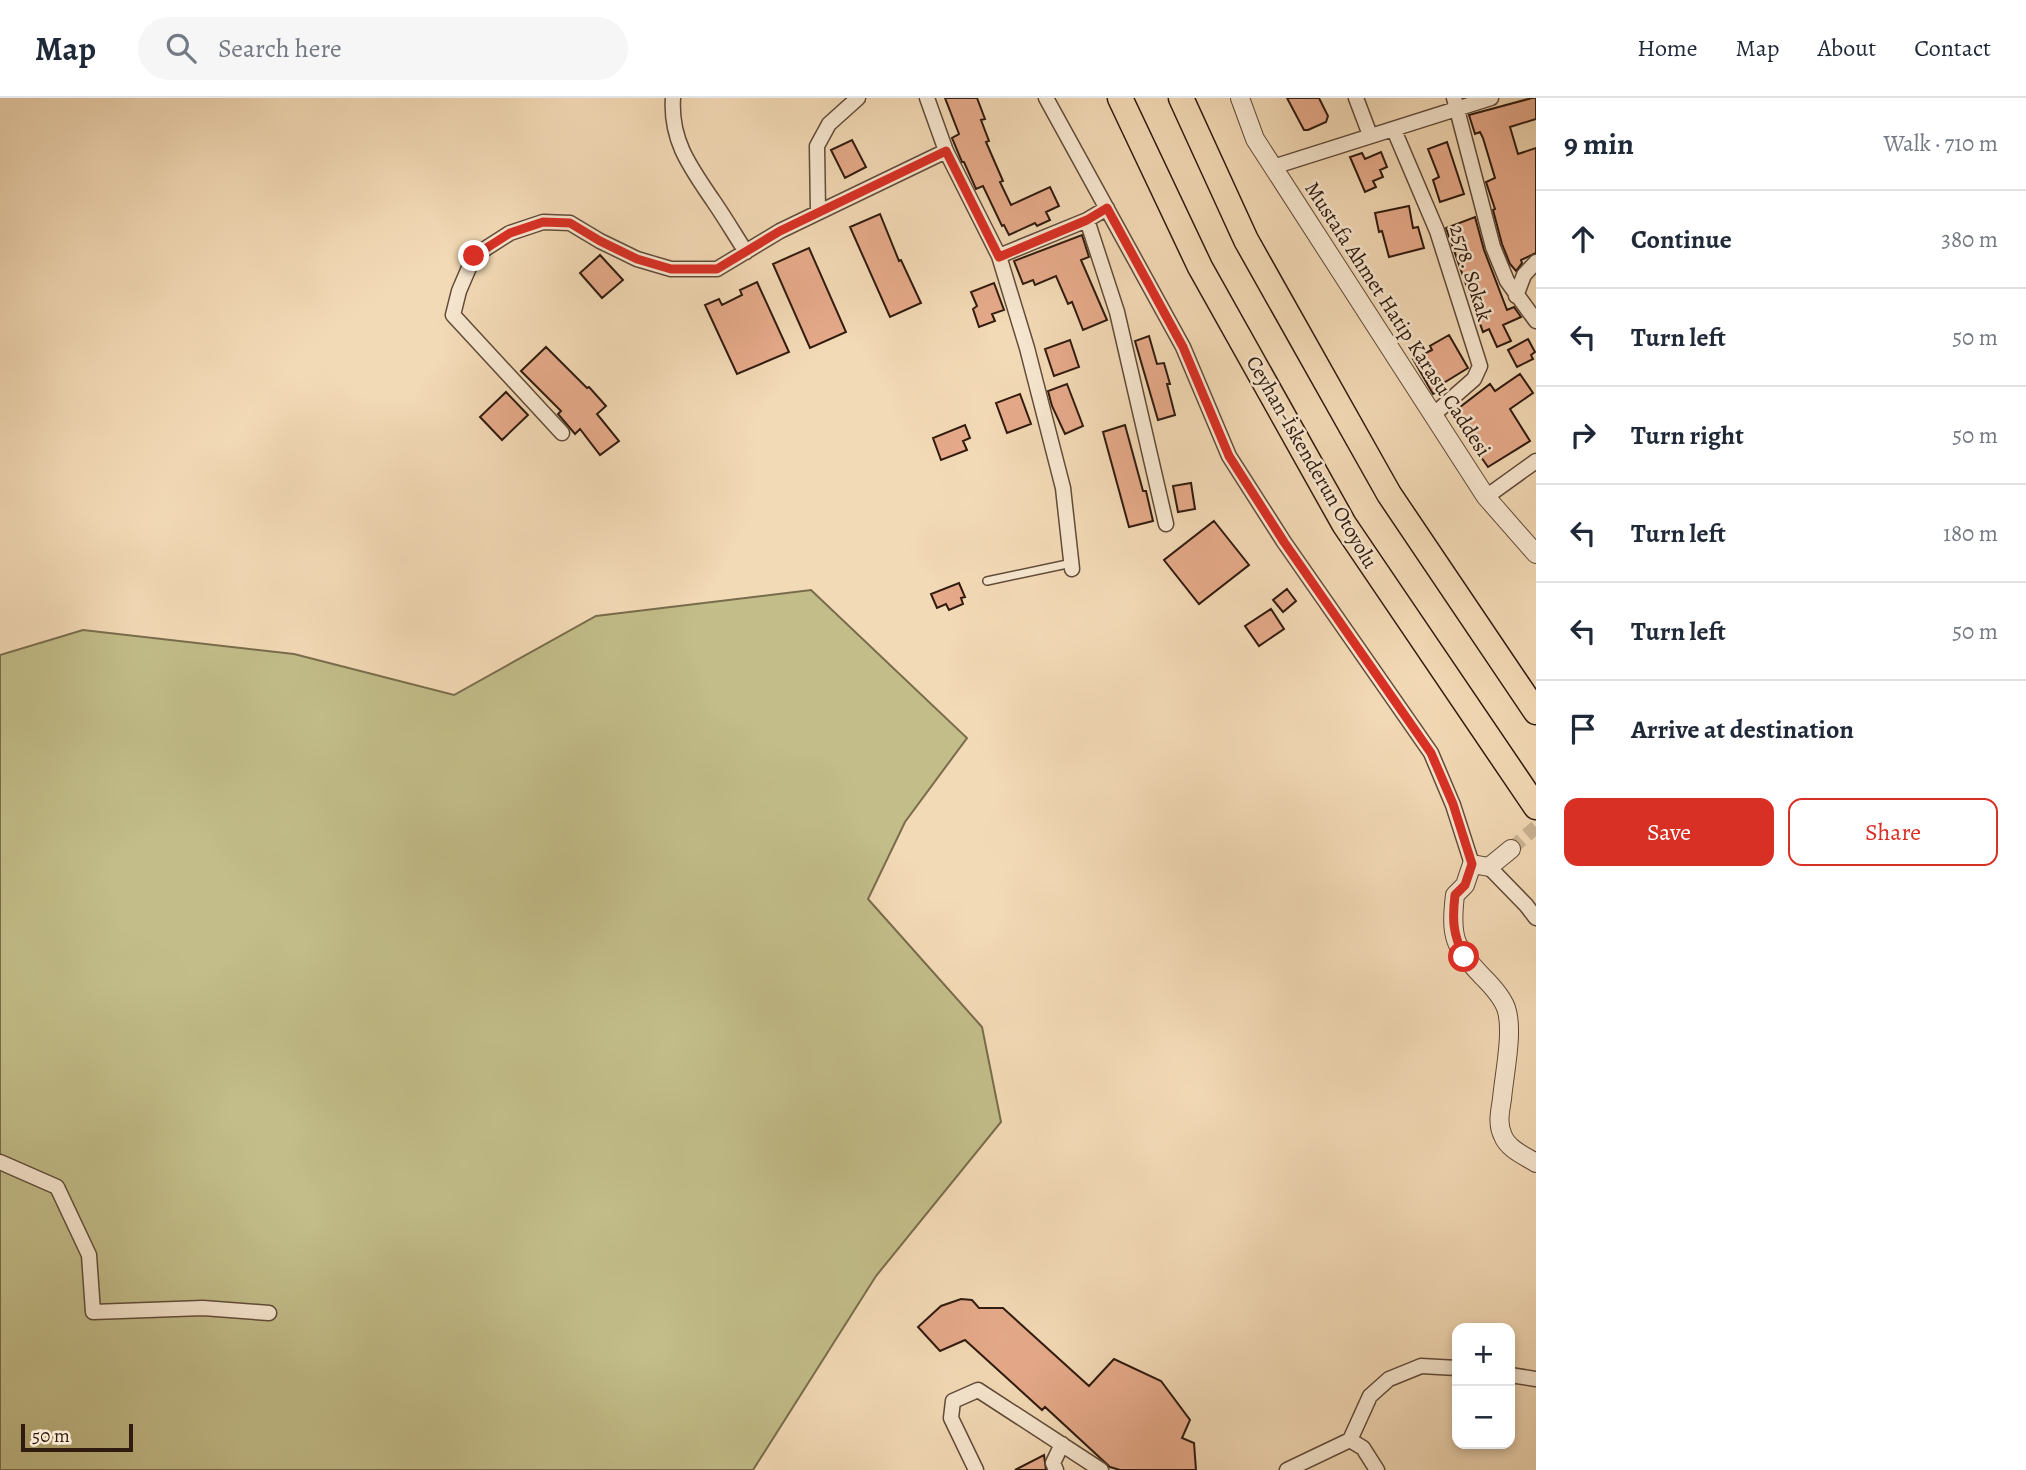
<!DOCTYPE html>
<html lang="en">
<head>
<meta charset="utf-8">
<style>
	:root { --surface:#fff; --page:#f6f6f7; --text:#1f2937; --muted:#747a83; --line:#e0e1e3; --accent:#d93025 }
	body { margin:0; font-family:Alegreya,serif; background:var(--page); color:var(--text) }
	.controls { position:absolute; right:21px; bottom:21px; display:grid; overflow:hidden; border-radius:14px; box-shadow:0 4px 10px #0003 }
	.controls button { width:63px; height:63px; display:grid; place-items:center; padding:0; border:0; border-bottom:2px solid var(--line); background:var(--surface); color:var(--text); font:35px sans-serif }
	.scale { position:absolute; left:21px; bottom:18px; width:112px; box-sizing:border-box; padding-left:7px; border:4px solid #301b0f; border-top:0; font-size:19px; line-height:24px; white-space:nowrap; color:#301b0f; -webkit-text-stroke:5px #f7e7d0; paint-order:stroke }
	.stop { position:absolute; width:21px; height:21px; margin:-16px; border:5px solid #d93025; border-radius:50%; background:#fff }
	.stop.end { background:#d93025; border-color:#fff; box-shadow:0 2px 7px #0008 }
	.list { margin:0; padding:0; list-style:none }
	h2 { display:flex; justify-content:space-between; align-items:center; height:91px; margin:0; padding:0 28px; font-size:30px }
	h2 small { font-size:23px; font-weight:400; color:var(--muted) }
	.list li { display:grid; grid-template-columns:46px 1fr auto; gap:21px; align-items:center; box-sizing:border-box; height:98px; padding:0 28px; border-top:2px solid var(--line) }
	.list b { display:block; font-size:26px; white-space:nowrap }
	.list em { font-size:23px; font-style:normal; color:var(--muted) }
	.actions { display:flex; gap:14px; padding:21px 28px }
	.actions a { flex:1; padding:16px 0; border:2px solid var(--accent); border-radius:14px; text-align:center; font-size:24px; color:var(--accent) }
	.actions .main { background:var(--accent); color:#fff }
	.icon { flex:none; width:38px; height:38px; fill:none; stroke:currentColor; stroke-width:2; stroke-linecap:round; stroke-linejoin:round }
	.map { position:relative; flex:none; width:1536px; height:1372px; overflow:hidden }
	header { display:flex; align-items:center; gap:42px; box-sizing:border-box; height:98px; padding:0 35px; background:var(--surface); border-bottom:2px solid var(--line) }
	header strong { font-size:33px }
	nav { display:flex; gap:38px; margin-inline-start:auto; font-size:24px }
	.search { width:490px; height:63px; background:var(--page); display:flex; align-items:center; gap:18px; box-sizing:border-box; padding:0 24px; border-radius:38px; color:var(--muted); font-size:26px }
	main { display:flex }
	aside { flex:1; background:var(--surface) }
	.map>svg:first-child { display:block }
	.green { fill:#c2bd89; stroke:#796c4c; stroke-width:2 }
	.building { fill:#e6aa8a; stroke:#301b0f; stroke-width:2 }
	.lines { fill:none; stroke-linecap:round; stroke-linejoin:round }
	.minor-tunnel { stroke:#ccb495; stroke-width:14; stroke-dasharray:14 7; stroke-linecap:butt }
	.service-casing { stroke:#614b39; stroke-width:10 }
	.minor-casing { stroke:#614b39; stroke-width:17 }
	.tertiary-casing { stroke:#614b39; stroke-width:20 }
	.motorway-casing { stroke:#301b0f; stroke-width:27 }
	.service { stroke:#f7e7d0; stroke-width:7 }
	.minor { stroke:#f7e7d0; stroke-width:14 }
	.tertiary { stroke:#f7e7d0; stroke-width:18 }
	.motorway { stroke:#f3dab6; stroke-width:24 }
	.route { stroke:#d93025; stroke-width:9 }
	.labels { text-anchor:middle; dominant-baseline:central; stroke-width:5; stroke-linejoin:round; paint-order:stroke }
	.street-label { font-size:21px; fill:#301b0f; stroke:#f7e7d0 }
</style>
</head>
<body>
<header>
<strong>Map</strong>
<div class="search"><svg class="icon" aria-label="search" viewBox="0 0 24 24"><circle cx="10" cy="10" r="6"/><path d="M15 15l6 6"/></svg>Search here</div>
<nav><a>Home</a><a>Map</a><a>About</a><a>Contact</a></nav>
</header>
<main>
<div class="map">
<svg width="1536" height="1372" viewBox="0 0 1536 1372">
	<rect width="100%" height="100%" fill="#f3dab6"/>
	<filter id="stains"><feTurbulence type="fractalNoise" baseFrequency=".00286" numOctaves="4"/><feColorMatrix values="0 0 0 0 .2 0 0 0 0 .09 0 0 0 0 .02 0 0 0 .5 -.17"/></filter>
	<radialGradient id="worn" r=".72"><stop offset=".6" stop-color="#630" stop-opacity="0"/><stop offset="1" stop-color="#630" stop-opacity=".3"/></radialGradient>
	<!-- green -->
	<path class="green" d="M811,492L967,640L905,724L868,801L982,929L1001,1024L876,1178L753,1372H0V557L83,532L294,556L454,597L596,518Z"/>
	<!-- building -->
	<path class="building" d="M945,0H977L985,21L981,22L989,43L986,44L1003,83L1000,84L1011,107L1050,89L1059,108L1046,114L1050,122L1037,128L1035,125L1009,137L1004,127L1002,128L983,88L976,91L964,64H962L952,40L959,36Z
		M1287,0H1319L1328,18L1326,24L1308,32H1304Z
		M1532,0H1536V21L1510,29L1518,56L1536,50V155L1521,162L1522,165L1516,173L1510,166L1502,146L1493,112L1495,111L1486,84L1495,80L1483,40L1480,34L1475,36L1469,17Z
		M852,42L866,69L845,80L831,52Z
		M1447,44L1464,96L1440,104L1433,82L1439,79L1428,51Z
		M1381,54L1387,69L1380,72L1383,79L1373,83L1376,89L1365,94L1350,59L1362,55L1365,61Z
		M1409,108L1413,130L1418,129L1424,150L1389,159L1382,133L1379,134L1375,115Z
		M880,116L899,163L901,162L921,205L890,219L850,129Z
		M1475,119L1484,152L1507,212L1514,209L1521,219L1503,227L1511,243L1497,249L1489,231L1483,234L1446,130Z
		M1082,137L1089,159L1081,162L1107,222L1083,232L1072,204L1068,206L1056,178L1035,187L1033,182L1023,186L1014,163Z
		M809,150L846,234L810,250L773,166Z
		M600,157L623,182L602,200L580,175Z
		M757,184L789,254L737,276L705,207L719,201L722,207L742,197L740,192Z
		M994,185L1004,212L992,216L995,223L979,229L973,211L977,208L971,194Z
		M1449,237L1468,270L1442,286L1445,290L1433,296L1413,261L1432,252L1430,248Z
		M1149,238L1157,266L1164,265L1170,286H1167L1175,317L1158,322L1135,243Z
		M1528,241L1535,254L1531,257L1533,261L1517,269L1508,252Z
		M1070,242L1079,269L1054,278L1045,251Z
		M546,249L587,290L589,289L606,308L597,316L619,343L600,357L580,331L575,336L558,316L561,313L521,273Z
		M1520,276L1533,295L1510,311L1530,343L1488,369L1451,316L1490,286L1495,293Z
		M1067,286L1083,328L1065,336L1052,308L1048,293Z
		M506,294L528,317L502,342L480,319Z
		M1020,296L1031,326L1007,335L996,305Z
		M965,327L970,340L963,343L967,352L941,362L933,340Z
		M1125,327L1143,393H1146L1153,423L1129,429L1103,334Z
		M1191,385L1195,411L1178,414L1173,388Z
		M1214,423L1249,467L1199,506L1164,462Z
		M959,485L965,499L961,500L963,506L949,512L946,506L937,510L931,496Z
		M1287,491L1296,503L1283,514L1273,502Z
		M1271,511L1284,531L1259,548L1245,528Z
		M961,1201L972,1202L979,1210H1003L1089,1288L1114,1261L1161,1283L1190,1322L1182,1340L1194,1345L1196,1372H1120L1110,1369L1045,1309L1042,1312L965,1242L940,1253L918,1229L941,1208Z
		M1044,1357L1046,1372H1015Z"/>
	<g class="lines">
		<!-- minor-tunnel -->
		<path class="minor-tunnel" d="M1511,751L1536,729"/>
		<defs>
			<path id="service" d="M987,483L1072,465"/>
			<path id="minor" d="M673,0C670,43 691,70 714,104C725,120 735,137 746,154
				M927,0L946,53L999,158L1027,250L1063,390L1072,471
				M1046,0L1183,249L1229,358L1284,444L1431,655L1453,707L1472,766
				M1356,0L1370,37
				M1454,0L1493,149L1507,183L1536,223
				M1394,32L1437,133L1480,268L1474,281L1433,317
				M1273,69L1491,0
				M818,114L817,48L829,26L858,0
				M1087,122L1117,214L1166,426
				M999,158L1087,122L1107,110
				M1516,198L1524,177L1536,164
				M562,335L453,217L459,193L474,158L510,135L543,124L570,125L600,143L637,161L671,171H717L780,133L946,53
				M1486,399L1536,363
				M1489,769L1526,807L1536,820
				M0,1064L57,1089L89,1157L93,1214L203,1210L269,1215
				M1510,1277L1536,1281
				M1350,1342L1363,1350L1377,1372
				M976,1372L951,1320L953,1303L978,1292L1101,1372
				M1056,1372L1053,1365L1062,1346
				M1287,1372L1350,1342L1370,1298L1389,1281L1421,1268L1457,1270"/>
			<path id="tertiary" d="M1240,0L1255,41L1486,399L1536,456
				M1511,751L1489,769L1472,766L1465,787L1455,797C1450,839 1454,849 1483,879C1491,887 1502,899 1506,910C1514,932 1504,977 1502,1001C1500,1014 1497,1026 1503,1038C1508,1051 1525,1058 1536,1065"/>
			<path id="motorway" d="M1120,0L1200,169L1344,426L1536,709
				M1181,0L1246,142L1389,396L1536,614"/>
		</defs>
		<!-- service casing -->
		<use href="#service" class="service-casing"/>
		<!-- minor casing -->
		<use href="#minor" class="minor-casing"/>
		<!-- tertiary casing -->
		<use href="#tertiary" class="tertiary-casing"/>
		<!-- motorway casing -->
		<use href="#motorway" class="motorway-casing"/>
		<!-- service -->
		<use href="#service" class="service"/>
		<!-- minor -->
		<use href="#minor" class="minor"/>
		<!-- tertiary -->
		<use href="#tertiary" class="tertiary"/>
		<!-- motorway -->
		<use href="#motorway" class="motorway"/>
	</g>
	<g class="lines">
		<!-- route -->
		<path class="route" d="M474,158L510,135L543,124L570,125L600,143L637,161L671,171H717L780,133L946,53L999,159L1087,122L1107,110L1183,249L1229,358L1284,444L1431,655L1453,706L1472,766L1465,787L1455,797C1452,822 1453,836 1464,859"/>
	</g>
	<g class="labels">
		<!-- street labels -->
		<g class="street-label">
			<text transform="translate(1471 175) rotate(73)">2578. Sokak</text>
			<text transform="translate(1398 221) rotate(57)">Mustafa Ahmet Hatip Karasu Caddesi</text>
			<text transform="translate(1312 364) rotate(60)">Ceyhan-İskenderun Otoyolu</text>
		</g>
	</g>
	<rect width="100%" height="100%" filter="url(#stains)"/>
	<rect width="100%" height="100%" fill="url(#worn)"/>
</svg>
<div class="controls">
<button>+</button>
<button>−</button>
</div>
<div class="scale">50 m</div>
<div class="stop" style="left:1464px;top:859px"></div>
<div class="stop end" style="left:474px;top:158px"></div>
</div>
<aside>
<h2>9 min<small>Walk · 710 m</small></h2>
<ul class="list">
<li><svg class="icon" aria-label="ahead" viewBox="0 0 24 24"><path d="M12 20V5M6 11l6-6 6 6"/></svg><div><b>Continue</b></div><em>380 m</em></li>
<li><svg class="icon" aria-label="left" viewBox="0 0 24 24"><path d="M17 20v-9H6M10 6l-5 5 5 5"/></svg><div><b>Turn left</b></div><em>50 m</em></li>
<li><svg class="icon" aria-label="right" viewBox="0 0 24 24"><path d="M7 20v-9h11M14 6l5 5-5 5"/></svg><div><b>Turn right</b></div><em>50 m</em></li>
<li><svg class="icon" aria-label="left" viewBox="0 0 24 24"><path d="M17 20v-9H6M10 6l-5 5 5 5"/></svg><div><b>Turn left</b></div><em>180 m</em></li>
<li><svg class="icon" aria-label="left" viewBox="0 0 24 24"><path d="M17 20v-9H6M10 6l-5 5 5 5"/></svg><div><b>Turn left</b></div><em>50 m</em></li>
<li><svg class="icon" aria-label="arrive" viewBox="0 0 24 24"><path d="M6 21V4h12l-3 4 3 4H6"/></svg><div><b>Arrive at destination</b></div></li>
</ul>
<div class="actions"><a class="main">Save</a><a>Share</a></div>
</aside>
</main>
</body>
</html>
